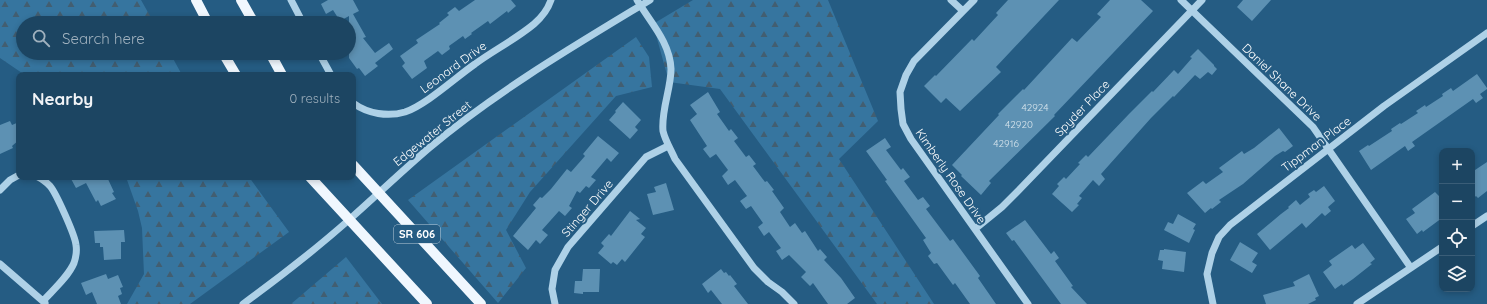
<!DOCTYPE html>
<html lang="en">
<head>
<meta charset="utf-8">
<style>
	:root { --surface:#1c4562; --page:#254c68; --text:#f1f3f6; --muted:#a0b1be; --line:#3a5d77 }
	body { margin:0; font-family:Quicksand,sans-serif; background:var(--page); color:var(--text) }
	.controls { position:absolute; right:12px; bottom:12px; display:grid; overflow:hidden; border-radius:8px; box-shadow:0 2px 6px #0003 }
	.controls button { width:36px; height:36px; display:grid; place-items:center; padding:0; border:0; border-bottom:1px solid var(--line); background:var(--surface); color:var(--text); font:20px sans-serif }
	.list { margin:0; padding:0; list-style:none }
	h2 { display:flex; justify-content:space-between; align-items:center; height:52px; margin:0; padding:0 16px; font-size:17px }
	h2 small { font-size:13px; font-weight:400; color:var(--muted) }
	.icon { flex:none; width:22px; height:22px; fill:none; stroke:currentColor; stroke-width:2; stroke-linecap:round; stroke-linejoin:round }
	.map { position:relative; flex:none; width:1487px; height:304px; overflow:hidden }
	.search { position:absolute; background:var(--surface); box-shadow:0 2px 6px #0003; left:16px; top:16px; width:340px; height:44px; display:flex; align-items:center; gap:10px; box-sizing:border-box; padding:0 14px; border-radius:22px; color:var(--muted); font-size:15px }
	.panel { position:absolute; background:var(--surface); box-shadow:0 2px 6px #0003; left:16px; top:72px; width:340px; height:108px; border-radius:8px }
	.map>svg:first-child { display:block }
	.forest { fill:url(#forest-firs) }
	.building { fill:#5d91b3 }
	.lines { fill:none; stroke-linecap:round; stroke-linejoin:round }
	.minor { stroke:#aed1e7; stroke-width:7 }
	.major { stroke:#f0f7fe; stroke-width:10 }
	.labels { text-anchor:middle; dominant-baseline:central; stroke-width:4; stroke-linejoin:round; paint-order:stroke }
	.number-label { font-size:10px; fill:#d6e4ec }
	.shield { fill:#255c83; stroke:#beceda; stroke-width:1 }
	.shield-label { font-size:11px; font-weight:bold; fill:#fff }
	.street-label { font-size:12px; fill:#fff; stroke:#255c83 }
</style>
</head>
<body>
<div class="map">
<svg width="1487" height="304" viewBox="0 0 1487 304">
	<defs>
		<pattern id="forest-firs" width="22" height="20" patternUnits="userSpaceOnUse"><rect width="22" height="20" fill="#36759f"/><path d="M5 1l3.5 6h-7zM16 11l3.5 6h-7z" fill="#425e71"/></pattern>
	</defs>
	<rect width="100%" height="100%" fill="#255c83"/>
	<!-- forest -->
	<path class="forest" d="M0,0H141L154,23H23V53H170L182,75H25L0,58Z
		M693,0H828L878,121L839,159L934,304H877L720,89L669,82L653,24Z
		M636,37L649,57L652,87L616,96L530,192L506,230L526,268L498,303L408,200Z
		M126,177H249L289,232L190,304H127L144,274L142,228L138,211Z
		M346,257L382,304H291Z"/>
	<!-- building -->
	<path class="building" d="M328,0H353L359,11L353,14L366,37L363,38L375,53L389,43L393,49L375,63L378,66L365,76L359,68L357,69L349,58V16L340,21L333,10L326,14L321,4Z
		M475,0H511L516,6L508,13L507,11L490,24L488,21L471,33L472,34L465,39L463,36L449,46L450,49L442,55L438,51L424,61L427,68L412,79L402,66L405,63L400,56L418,43L416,40L440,24L439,23L449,15L447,13L455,7L459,11Z
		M1008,0H1059L996,67L1001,72L960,111L946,98L941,103L924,86L935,75L936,76L972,39L974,41L998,15L996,13Z
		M1110,0H1141L1153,11L1054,115L1055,116L989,181L991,183L981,195L961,176L962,175L952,165L999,115L998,114L1023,89L1024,90L1072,38L1077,42L1101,17L1097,14Z
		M1243,0H1271L1252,21L1237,7Z
		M1198,49L1214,65V66L1217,69L1212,75L1208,72L1200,79L1195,75L1174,97L1173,96L1151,118L1101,174L1105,179L1099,186L1093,180L1079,196L1082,198L1077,204L1079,205L1072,212L1052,194L1059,186L1057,184L1064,177L1066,179L1080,164L1078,163L1086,155L1088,157L1129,114L1152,91L1153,92L1174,70L1178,74L1192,58L1190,57Z
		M1477,74L1487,88V89L1480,94L1483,98L1476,103L1473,99L1412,142L1415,146L1408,151L1405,146L1371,170L1359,151L1368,145L1369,146L1392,131L1391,129L1400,123L1401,124L1418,113L1416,111L1425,105L1426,107L1443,96L1442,94L1451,88L1453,91Z
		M708,92L720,112L717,114L729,131L731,129L738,138L734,141L746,157L749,155L756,164L753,166L765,182L767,181L774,190L772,191L784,208L780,212L790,227L795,223L802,233L805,231L818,251L820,249L827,257L824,260L841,278L855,298L847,304H828L813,283L810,286L801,277L806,272L789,255L782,260L776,251L781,248L769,232L764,236L758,227L763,223L751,206L746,209L740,201L747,196L735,180L728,185L722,176L728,170L716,154L710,158L703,149L707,146L690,120L697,114L690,105Z
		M623,102L641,120L635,127L638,130L630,139L609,120L616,112L615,111Z
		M10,121L12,125L19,122V140L12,146L13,148L0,154V125Z
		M1279,128L1293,146L1285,152L1283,151L1275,156L1243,184L1219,200L1221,202L1212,209L1211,208L1205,213L1187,193L1203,181L1206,184L1223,172L1219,168L1242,151L1244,154L1254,148Z
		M598,136L619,153L611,162L607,158L591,177L596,180L589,188L586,186L580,193L577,191L569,206L572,208L565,216L559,211L542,230L548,235L540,244L536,240L528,250L513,236L536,208L533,205L540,197L542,198L551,189L567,169L571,172L585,156L583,154Z
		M885,138L891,147L886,150L901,170L903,168L910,177L904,181L918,200L923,197L930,206L926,209L950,241L953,239L980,276L978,278L996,304H970L955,283L953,285L937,263L934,264L928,256L931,253L923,240L926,238L885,181L887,180L866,151Z
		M1487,162V191L1478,198L1476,196L1472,199V172Z
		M70,177H107L114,192L112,193L116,199L101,206L98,200L96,202L86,183L76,188Z
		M666,183L674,210L653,215L647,194L656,192L654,187Z
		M1324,186L1335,201L1328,207L1331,211L1325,216L1322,213L1306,228L1302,223L1270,250L1257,234L1281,214L1289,208L1288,207L1296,200L1300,205L1310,197L1308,194L1314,190L1316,192Z
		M1435,192L1442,199V218L1423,232L1422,230L1417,234L1406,219L1415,213L1412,209Z
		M630,211L640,219L636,220L646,228L641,234L645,237L625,262L622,259L617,265L613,262L611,264L598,253L604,246L601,243L609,234L611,236Z
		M1178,214L1196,224L1193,229L1195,230L1189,243L1164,230L1168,222L1173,224Z
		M1025,220L1051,254L1054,251L1059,258L1055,261L1073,286L1071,287L1087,304H1061L1014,240L1012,241L1006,233Z
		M124,230L125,242H121V259L104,260L103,247H100V243H95L94,231Z
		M1240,242L1258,253L1252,262L1257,265L1252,273L1230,260Z
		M1363,243L1375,259L1370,263L1372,264L1353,279L1343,286L1342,284L1335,289L1323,272L1332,265L1329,261L1352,245L1355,249Z
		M1164,249L1186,252L1184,272L1162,269L1163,261L1158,260L1160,250H1164Z
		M583,269H600L599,292H583V294L574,293L575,281H582Z
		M721,269L724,273L726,272L729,276L730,275L737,284L734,286L748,304H722L711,290L708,293L702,284Z
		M106,274L108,279L118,275L123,287L120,288L122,294L118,296L121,304H97L92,292L86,295L81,283Z
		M1309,274L1319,296L1315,298L1316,300L1308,304H1266L1263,295L1295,286L1293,282Z"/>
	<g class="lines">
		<!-- minor -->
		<path class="minor" d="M291,0L303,23
			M637,0C650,22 670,42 671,69C671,89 661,110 663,131C665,140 671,150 675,159L754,268L768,282L782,292L794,304
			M951,0L963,11
			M974,0L914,61L906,75L900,92L901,109L903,124L911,139L1028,304
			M1181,0L1313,127L1411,268
			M319,53L331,75
			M353,103C368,114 388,117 405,112C426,105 456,77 475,64C494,50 516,39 534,24C541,18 548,9 551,0
			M38,177C43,179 46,182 50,186C56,193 75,235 76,245C77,251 76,257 74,263C68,277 53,290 43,301
			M0,190L10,180L19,175
			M1472,226L1487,216
			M975,229L1002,207L1017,192L1202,0
			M0,264L45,303
			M243,304C280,277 316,249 350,219C376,196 402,171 429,148C497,91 574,46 650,0
			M555,304L552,289L555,270L568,247L646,157L668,146
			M1213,304L1207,274L1212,253L1219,237L1230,225L1384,106L1487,33
			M1357,304L1442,247"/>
		<!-- major -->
		<path class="major" d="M196,0L208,23
			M241,0L254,23
			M223,53L236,75
			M270,53L282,75
			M353,165L481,304
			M310,177L427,304"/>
	</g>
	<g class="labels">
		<!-- number labels -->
		<g class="number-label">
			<text x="1035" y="107">42924</text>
			<text x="1019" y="124">42920</text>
			<text x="1006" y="143">42916</text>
		</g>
		<!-- shield labels -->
		<rect class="shield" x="394" y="225" width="46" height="18" rx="3"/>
		<g class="shield-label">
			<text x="417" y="234">SR 606</text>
		</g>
		<!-- street labels -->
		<g class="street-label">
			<text transform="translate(453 67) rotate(-36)">Leonard Drive</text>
			<text transform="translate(1282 82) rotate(44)">Daniel Shane Drive</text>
			<text transform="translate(1082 108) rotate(-46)">Spyder Place</text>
			<text transform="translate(432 133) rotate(-39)">Edgewater Street</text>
			<text transform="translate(1316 144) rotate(-37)">Tippman Place</text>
			<text transform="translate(951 176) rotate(55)">Kimberly Rose Drive</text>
			<text transform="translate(587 208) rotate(-49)">Stinger Drive</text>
		</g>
	</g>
</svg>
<div class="controls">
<button>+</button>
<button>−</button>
<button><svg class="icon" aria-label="locate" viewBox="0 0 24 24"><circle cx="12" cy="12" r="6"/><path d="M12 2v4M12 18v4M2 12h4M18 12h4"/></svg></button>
<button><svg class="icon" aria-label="layers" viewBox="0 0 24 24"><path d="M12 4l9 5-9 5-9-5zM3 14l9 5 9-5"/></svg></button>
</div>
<div class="search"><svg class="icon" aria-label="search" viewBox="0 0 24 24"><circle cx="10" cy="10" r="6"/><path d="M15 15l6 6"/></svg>Search here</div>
<section class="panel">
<h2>Nearby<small>0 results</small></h2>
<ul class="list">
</ul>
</section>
</div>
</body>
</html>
